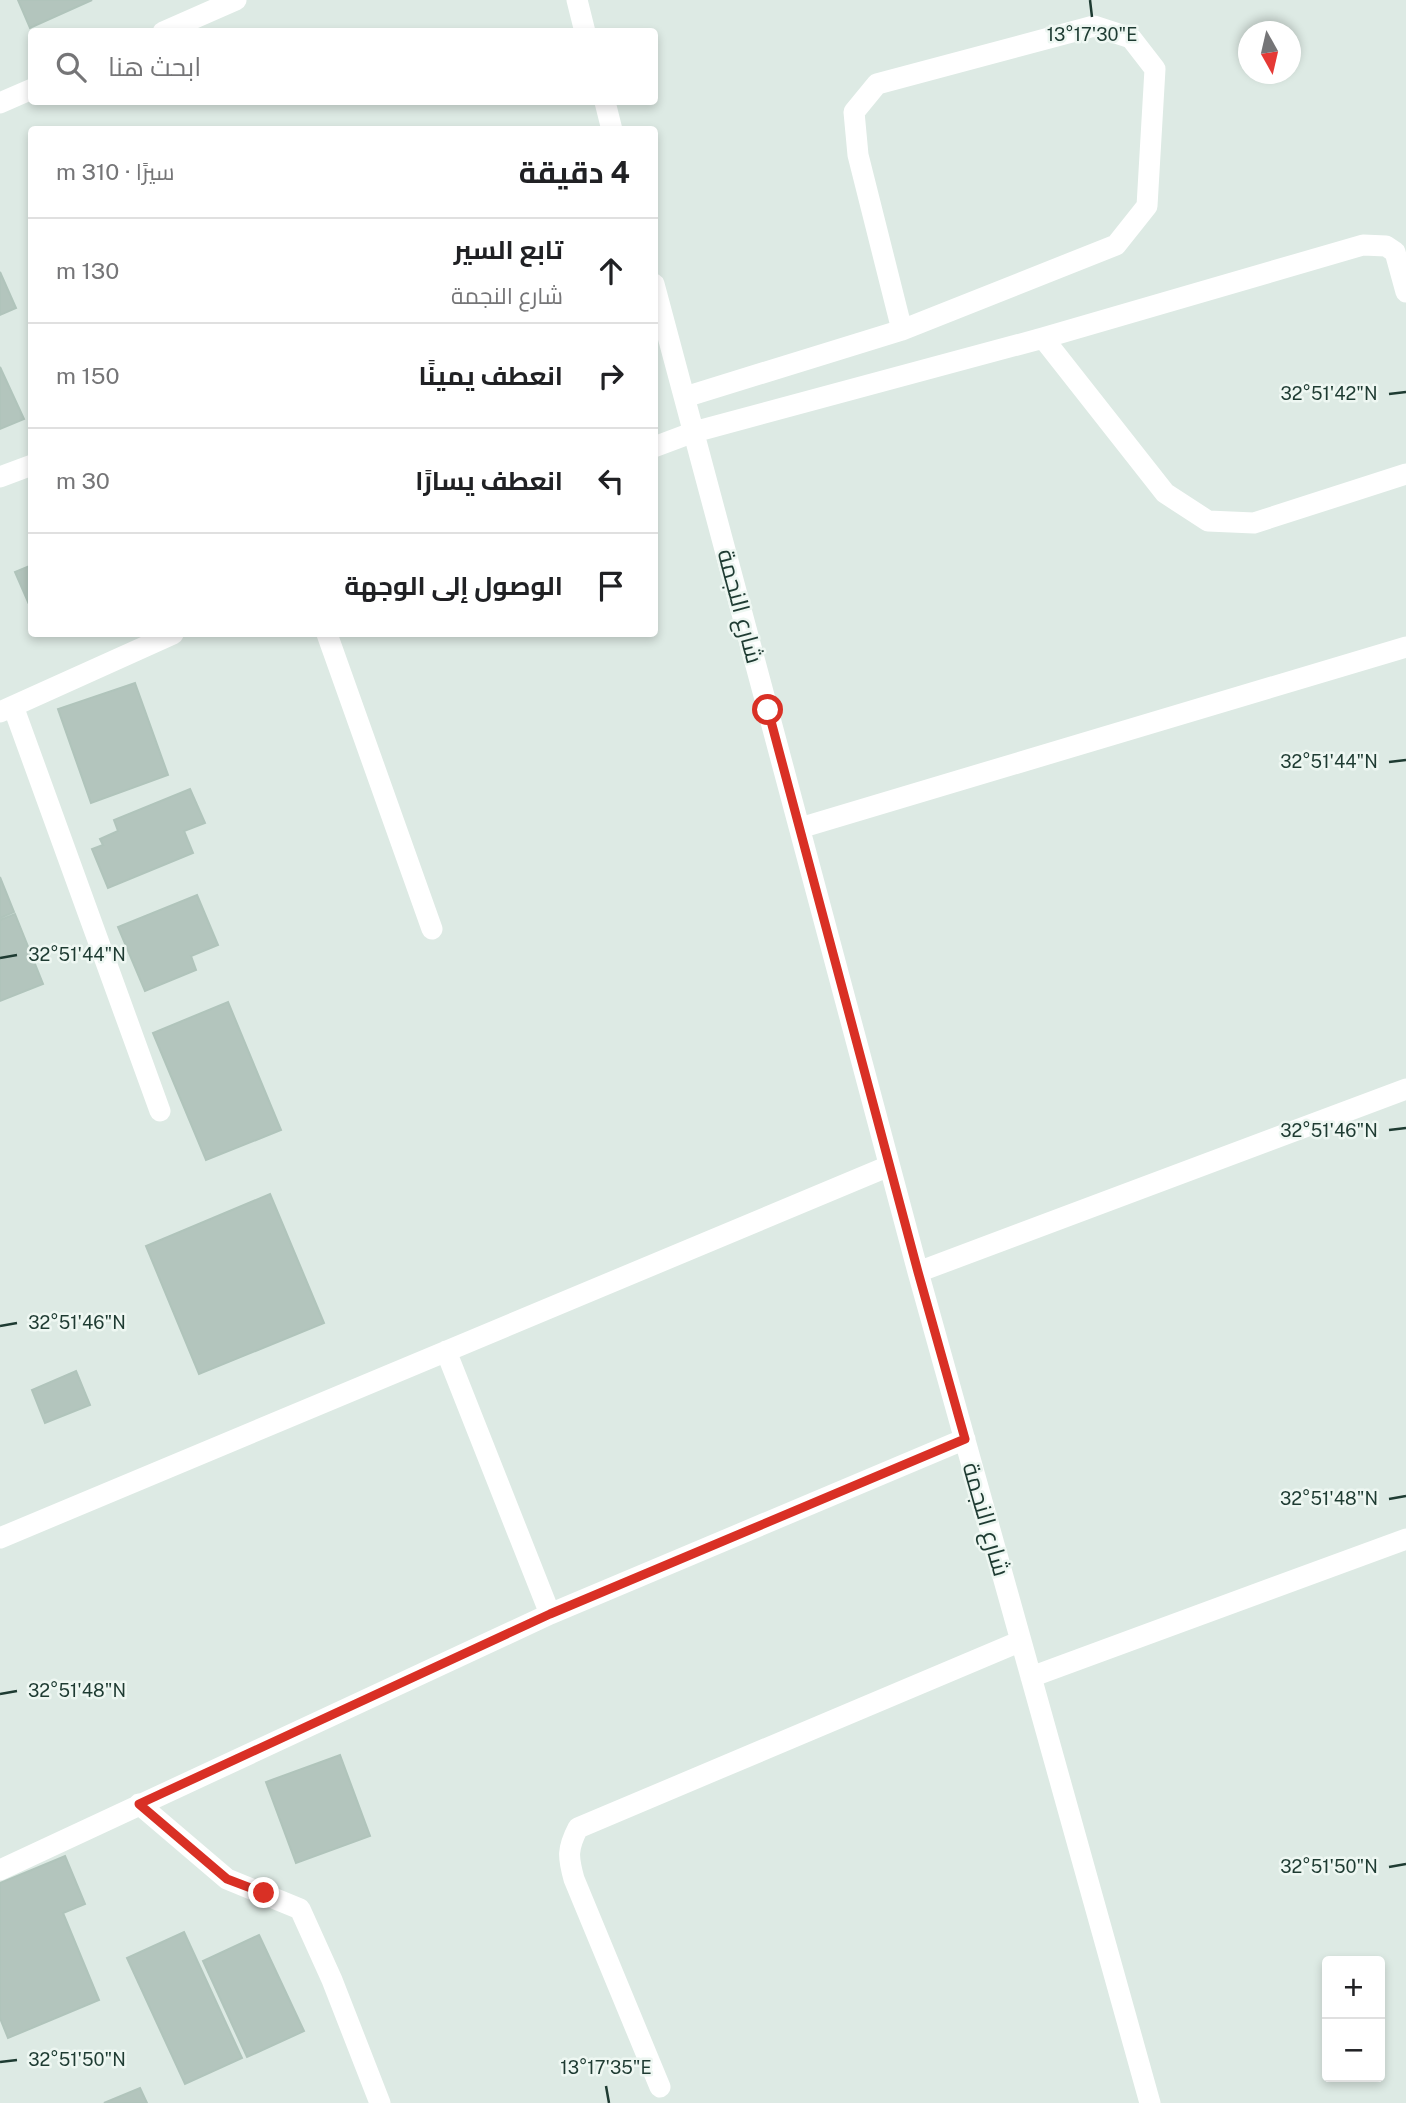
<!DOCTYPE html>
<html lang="ar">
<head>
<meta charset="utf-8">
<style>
	:root { --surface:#fff; --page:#f2f2f2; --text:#202124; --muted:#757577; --line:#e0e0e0 }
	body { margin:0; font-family:"Public Sans",Cairo,sans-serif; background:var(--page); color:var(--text); direction:rtl }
	.controls { position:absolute; right:21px; bottom:21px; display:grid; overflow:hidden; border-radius:7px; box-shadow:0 4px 10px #0003 }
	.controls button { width:63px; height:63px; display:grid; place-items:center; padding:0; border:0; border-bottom:2px solid var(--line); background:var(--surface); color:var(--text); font:35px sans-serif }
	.compass { position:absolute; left:1238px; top:21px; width:63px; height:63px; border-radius:50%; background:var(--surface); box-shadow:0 4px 10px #0003; rotate:172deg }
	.stop { position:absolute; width:21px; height:21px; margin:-16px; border:5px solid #d93025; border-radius:50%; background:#fff }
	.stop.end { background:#d93025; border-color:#fff; box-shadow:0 2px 7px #0008 }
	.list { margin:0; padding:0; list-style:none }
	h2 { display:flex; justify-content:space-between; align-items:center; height:91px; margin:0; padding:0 28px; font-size:30px }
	h2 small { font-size:23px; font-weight:400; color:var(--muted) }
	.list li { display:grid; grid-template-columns:46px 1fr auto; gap:21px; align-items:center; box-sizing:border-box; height:105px; padding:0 28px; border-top:2px solid var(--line) }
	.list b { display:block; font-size:26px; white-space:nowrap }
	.list p { margin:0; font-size:23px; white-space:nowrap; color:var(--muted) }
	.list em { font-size:23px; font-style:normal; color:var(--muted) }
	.icon { flex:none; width:38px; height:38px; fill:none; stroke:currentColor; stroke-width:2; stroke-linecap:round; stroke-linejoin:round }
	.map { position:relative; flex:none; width:1406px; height:2103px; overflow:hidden; direction:ltr }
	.search { position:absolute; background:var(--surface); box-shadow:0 4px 10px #0003; left:28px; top:28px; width:630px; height:77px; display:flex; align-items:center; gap:18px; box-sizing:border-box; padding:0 24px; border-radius:7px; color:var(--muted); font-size:26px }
	.panel { position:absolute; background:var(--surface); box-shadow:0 4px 10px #0003; left:28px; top:126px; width:630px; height:511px; border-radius:7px; direction:rtl }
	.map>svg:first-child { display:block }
	.building { fill:#b3c5bd; stroke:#b0c4bb; stroke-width:2 }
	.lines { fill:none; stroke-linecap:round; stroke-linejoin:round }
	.minor { stroke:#fff; stroke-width:21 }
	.route { stroke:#d93025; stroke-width:9 }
	.ticks { fill:none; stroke:#1e3b32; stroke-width:2.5 }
	.labels { text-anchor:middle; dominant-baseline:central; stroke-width:5; stroke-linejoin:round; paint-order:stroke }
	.street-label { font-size:24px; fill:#1e3b32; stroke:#eef7f2 }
	.ticks-label { font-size:18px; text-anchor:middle; fill:#1e3b32; stroke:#eef7f2; stroke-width:5; stroke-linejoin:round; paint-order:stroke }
</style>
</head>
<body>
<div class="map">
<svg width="1406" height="2103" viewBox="0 0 1406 2103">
	<rect width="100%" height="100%" fill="#ddeae4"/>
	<!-- building -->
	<path class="building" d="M18,0H92L30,28Z
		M0,272L16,308L0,315Z
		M0,367L24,419L0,429Z
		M32,565V611L15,572Z
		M135,683L168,775L91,803L58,709Z
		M190,789L205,823L184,831L193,853L108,888L92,849L103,845L100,839L118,831L114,820Z
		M0,877L14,912L0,918Z
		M197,895L218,945L191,956L196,970L145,991L118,927Z
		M15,914L43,984L0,1001V920Z
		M228,1002L281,1130L206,1160L153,1033Z
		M270,1194L324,1323L199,1374L146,1246Z
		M76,1371L90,1405L45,1423L32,1390Z
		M340,1755L370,1836L296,1863L266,1782Z
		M65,1856L85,1904L63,1913L99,2000L8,2038L0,2018V1883Z
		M184,1932L242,2058L185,2084L127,1958Z
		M259,1935L304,2031L247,2057L203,1961Z
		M140,2088L147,2103H104Z"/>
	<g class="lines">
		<!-- minor -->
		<path class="minor" d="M577,0L585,32
			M163,32L236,0
			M605,102L612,130
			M0,103L32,89
			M654,284L918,1272L1150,2103
			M1043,338L1165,493L1208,521L1254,523L1406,474
			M685,397L902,330L1116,245L1147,206L1155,69L1131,38L1094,26L877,84L854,112L858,155L902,330
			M654,447L694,432L1043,338L1363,245L1386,246L1395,252L1406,292
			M0,477L32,465
			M327,634L432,929
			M13,706L160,1111
			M0,712L173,634
			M800,828L1406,647
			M918,1272L1406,1089
			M446,1351L550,1614
			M0,1538L889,1166
			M1031,1677L1406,1539
			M139,1804L227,1879L300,1909L332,1980L380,2103
			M0,1870L550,1614L965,1439
			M660,2087L574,1879C568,1857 567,1849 578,1828L1021,1641"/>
	</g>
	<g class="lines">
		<!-- route -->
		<path class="route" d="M264,1893L227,1879L139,1804L550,1614L965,1439L918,1272L768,710"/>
	</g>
	<!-- ticks -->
	<path class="ticks" d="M1090,0L1092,17M1389,394L1406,392M1389,762L1406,760M0,958L17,955M1389,1130L1406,1128M0,1326L17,1323M1389,1499L1406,1496M0,1694L17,1691M1389,1867L1406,1864M0,2062L17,2060M606,2086L609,2103"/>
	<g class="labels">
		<!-- street labels -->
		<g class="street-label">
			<text transform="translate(741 606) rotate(75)">شارع النجمة</text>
			<text transform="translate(987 1519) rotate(74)">شارع النجمة</text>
		</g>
	</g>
	<g class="ticks-label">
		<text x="1092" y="41">13°17'30"E</text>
		<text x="1329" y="400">32°51'42"N</text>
		<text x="1329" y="768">32°51'44"N</text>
		<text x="77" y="961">32°51'44"N</text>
		<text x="1329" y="1137">32°51'46"N</text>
		<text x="77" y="1329">32°51'46"N</text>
		<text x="1329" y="1505">32°51'48"N</text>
		<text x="77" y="1697">32°51'48"N</text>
		<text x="1329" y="1873">32°51'50"N</text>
		<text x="77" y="2066">32°51'50"N</text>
		<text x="606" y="2074">13°17'35"E</text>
	</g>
</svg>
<div class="controls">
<button>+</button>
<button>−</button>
</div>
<svg class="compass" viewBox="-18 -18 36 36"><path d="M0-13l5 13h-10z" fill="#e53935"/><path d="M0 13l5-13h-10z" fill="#757577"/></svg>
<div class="stop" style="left:768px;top:710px"></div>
<div class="stop end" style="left:264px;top:1893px"></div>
<div class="search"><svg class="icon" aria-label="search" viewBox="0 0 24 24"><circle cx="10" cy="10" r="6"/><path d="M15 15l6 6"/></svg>ابحث هنا</div>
<section class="panel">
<h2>4 دقيقة<small>سيرًا · 310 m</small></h2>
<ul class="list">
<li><svg class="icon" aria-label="ahead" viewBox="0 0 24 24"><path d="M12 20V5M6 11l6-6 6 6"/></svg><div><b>تابع السير</b><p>شارع النجمة</p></div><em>130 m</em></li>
<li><svg class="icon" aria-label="right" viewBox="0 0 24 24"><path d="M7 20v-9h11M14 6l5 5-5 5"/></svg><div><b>انعطف يمينًا</b></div><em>150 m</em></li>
<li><svg class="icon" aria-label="left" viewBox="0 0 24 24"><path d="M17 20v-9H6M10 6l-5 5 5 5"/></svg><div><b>انعطف يسارًا</b></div><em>30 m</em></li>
<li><svg class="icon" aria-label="arrive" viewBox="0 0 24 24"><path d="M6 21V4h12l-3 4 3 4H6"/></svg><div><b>الوصول إلى الوجهة</b></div></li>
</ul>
</section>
</div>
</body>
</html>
